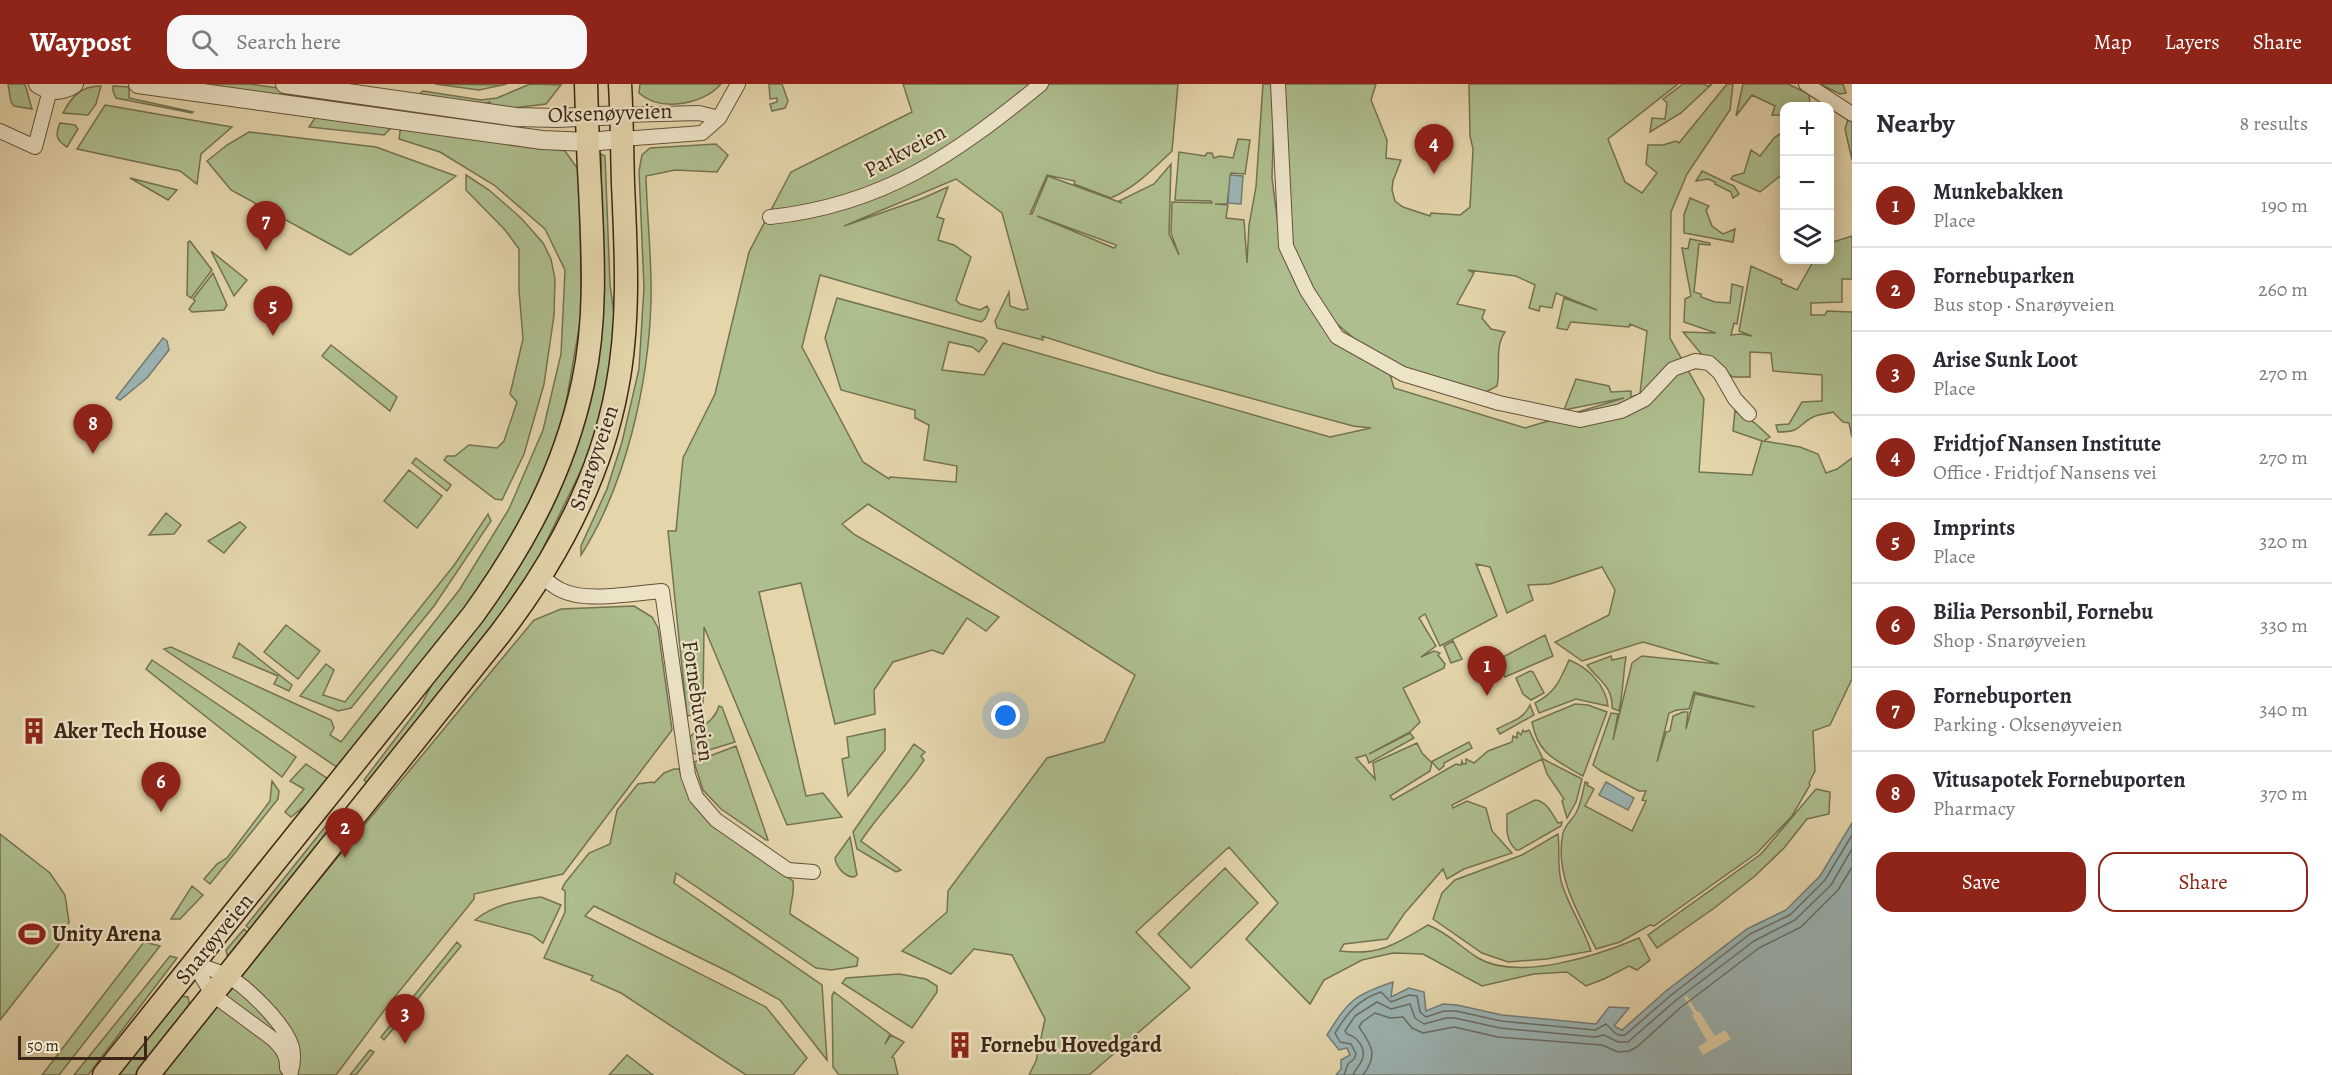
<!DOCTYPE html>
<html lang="en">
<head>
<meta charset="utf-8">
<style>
	:root { --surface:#fff; --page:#f7f7f7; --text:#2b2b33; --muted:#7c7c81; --line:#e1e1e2; --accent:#8f2418 }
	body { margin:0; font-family:Alegreya,serif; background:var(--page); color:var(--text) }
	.controls { position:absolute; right:18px; top:18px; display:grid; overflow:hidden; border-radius:12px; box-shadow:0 3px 15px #0003 }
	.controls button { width:54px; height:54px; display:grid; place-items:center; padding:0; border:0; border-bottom:2px solid var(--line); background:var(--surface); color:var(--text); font:30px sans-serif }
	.scale { position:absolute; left:18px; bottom:15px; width:129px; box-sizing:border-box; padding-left:6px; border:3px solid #3b2615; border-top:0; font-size:16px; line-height:21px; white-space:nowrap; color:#3b2615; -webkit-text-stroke:4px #ede4c8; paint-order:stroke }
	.you { position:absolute; left:1006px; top:632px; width:21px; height:21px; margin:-15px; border:4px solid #fff; border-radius:50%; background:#1a73e8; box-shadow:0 0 0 9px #1a73e833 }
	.badge { display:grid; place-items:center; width:39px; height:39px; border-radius:50%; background:var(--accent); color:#fff; font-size:20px; font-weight:700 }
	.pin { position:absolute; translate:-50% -50px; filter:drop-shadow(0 2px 3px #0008) }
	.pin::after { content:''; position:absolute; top:32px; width:21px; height:18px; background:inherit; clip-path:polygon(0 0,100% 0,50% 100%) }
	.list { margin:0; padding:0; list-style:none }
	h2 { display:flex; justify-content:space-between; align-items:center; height:78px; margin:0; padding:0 24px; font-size:26px }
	h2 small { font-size:20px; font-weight:400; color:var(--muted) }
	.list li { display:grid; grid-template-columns:39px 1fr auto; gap:18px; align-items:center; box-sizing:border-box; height:84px; padding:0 24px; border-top:2px solid var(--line) }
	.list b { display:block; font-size:22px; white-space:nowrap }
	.list p { margin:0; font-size:20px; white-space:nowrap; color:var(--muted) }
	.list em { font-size:20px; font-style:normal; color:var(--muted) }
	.actions { display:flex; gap:12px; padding:18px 24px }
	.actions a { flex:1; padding:14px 0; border:2px solid var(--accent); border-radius:18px; text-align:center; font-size:21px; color:var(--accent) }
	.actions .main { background:var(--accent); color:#fff }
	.icon { flex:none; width:33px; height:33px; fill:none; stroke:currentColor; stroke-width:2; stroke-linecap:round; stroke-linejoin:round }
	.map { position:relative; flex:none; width:1852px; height:991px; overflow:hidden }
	header { display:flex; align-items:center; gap:36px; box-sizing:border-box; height:84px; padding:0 30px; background:var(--accent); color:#fff }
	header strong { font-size:28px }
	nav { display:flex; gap:33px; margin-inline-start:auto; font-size:21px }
	.search { width:420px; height:54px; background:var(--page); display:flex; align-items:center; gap:15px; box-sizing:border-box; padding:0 21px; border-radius:18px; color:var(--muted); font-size:22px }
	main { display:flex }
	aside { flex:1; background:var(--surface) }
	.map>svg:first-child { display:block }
	.green { fill:#aebe8e; stroke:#747252; stroke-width:1.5; fill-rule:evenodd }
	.water { fill:#9bb5b5; stroke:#757c75; stroke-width:1.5 }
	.pier { fill:#e4d5ab }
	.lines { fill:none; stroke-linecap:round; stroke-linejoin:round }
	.shore { stroke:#6b6e65; stroke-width:1.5 }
	.minor-casing { stroke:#65523a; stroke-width:16 }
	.tertiary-casing { stroke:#65523a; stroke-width:20 }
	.primary-casing { stroke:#3b2615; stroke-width:25 }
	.minor { stroke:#ede4c8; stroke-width:14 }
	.tertiary { stroke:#ede4c8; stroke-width:18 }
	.primary { stroke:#e4d5ab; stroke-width:22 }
	.labels { text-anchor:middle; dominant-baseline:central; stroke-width:4.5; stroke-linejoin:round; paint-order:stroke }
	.street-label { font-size:22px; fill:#3b2615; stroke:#ede4c8 }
	.poi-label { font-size:22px; font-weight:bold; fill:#3b2615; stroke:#ede4c8; text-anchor:start }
</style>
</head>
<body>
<header>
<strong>Waypost</strong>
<div class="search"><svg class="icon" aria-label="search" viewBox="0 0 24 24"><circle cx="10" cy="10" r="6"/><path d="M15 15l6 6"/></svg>Search here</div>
<nav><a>Map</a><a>Layers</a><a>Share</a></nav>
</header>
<main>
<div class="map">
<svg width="1852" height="991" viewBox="0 0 1852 991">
	<rect width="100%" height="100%" fill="#e4d5ab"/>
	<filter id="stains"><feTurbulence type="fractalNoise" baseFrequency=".00333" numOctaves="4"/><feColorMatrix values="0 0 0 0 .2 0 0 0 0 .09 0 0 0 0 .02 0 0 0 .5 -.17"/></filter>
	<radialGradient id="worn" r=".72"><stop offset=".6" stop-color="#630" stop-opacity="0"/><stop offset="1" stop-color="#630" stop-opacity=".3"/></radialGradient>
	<!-- green -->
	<path class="green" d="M8,0H25L32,25L14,22L11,18Z
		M185,0H250L312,9L294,16Z
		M435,0L501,1L507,0L479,6Z
		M530,0L561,1L546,20L513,24L488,20L491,18L481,20L416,13L423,7L481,16L497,14Z
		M640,0H721C703,21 660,28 639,9Z
		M769,0H782L788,17L785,24L772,27L770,20L777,18V14L770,15Z
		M903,0H1178L1172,67C1153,85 1136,103 1111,114L1074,100L1075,97L1047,91L1030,130H1032L1048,92L1122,119L1119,117L1154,100L1171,80L1169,150L1179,171L1171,149L1172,118L1212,119L1211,117L1175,116L1179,68L1205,72L1207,69H1212L1214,74L1220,72L1233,74L1238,55L1250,56L1245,90L1231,89L1227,120H1215L1228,121L1226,134L1244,136L1247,179L1249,141L1256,103L1263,0H1275L1272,94L1281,164L1295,199L1314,228L1389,287L1394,304L1525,344L1624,314L1564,326L1576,295L1609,302L1611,308L1631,307V313L1640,310L1647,247L1630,240L1629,243L1571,238L1567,246L1557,244L1564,214L1597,226L1556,209L1552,224L1540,222L1539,227L1529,224L1535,201L1516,192L1468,186L1474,189L1457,220L1485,226L1482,234L1491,245L1505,248C1494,263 1501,286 1497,302L1486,308H1474L1413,288L1369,267L1331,235L1314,211L1292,163L1284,0H1376L1371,16L1387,56L1386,74L1401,76L1393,97L1392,106L1395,117L1403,123L1430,132L1431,129L1460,131L1470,123L1473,65L1470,52L1469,0H1678L1608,55L1625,98L1642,109L1657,89L1646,80L1648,61H1663L1676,57L1679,59L1727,0H1733L1730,26L1687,90L1671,128L1670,254L1704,315L1699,388L1752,391L1762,357L1733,347L1735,327L1755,339L1770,353L1764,357L1800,363L1818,370L1826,389L1837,385L1852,374V595L1830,641L1813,647L1815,687L1809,699L1810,701L1792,732L1757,769L1654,842L1650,841L1620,858L1596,865C1579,830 1554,791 1563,749C1565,741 1572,736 1576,729C1581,720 1583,708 1585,698L1588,699L1587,701L1594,705L1585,722L1632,747L1646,717L1642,716L1646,707H1639L1601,687L1593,681L1611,629L1618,630L1613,656L1632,579L1642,572L1719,580L1643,558L1582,577L1555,558L1609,531L1615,506L1602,483L1550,500L1528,501L1533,516L1507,529L1490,483L1476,480L1497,532L1440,562L1425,530L1419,534L1436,562L1421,573L1434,567L1440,569L1438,571L1445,580L1444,584L1403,604L1420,638L1410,648L1369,670L1410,649L1414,654L1369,679L1366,671L1356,674L1375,695L1373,679L1417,659L1422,669L1431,678L1469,658L1472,664L1444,679V682L1439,686L1432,678L1430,687L1390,712L1393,716L1456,680L1461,681L1462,677L1463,680H1466V675L1474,679L1488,667L1512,658L1513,652L1517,654V649L1518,648L1521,651L1523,646L1525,648L1529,646L1543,675L1582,695L1576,718L1567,734L1562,717L1564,715L1547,690L1542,675L1452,721L1453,724L1467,717L1486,724L1492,747L1512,769L1464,785L1447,795L1443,785L1404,830L1387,855L1344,860L1340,867C1378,872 1397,860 1428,841C1450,850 1459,862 1478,874C1518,898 1599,871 1639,854L1650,876L1637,886L1629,882L1604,895L1586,902L1567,888L1534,890L1482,902L1423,870L1393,869L1362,876L1324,896L1310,920L1246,855L1278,819L1229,763L1136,848L1190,904L1089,991H1029L1036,977L1045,935L1012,871L974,865L951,890L902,867L947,828L948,807L1047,674L1104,658L1135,591L868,420L842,440L855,451L999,533L986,547L967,534L943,570L932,566L893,578L874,606L875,630L835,640L801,499L759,508L806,712L823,709L842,733L787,741L704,543L703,620L695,630L687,632L668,447H676L683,374L715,310L749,168L791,88L912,28ZM956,95L1002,129L1028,225L1022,226L1010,222L1009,208L995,237L997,244L1043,256L1042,252L1158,289L1353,342L1371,344L1330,353L1003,259L984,291L942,286L949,258L972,263L979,268L987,257L984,254L837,214L825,254L841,306L915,326V334L929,341L924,376L957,382L956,398L890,393L889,395L863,378L802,263L820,191L981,238L985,235L989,226L987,222L980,226L960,220L956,216L971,173L954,161L938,156L944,135L937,133L948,103L921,115L844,142ZM1037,132L1116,161V162L1114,164ZM1694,608L1755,623L1695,610L1686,645L1688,628H1683L1673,632L1670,647L1666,648L1657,678L1669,629L1677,626L1689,625Z
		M1683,0H1703L1708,2L1712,0L1681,29L1650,48L1652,34L1665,35L1667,19L1663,15Z
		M1743,0H1788L1809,10L1810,22H1784V31H1772L1775,22L1752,11L1736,32Z
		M1820,0H1843L1846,9L1840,10Z
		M101,2L96,20L88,31L63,29C72,12 81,2 101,2Z
		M113,2L129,3V14L193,28L192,29L116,14L113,7Z
		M105,21L232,43L201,70L197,100L180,87L77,65Z
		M317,31L393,42L384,51L309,43Z
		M1848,35H1852V76L1845,45Z
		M60,39L75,41L78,45L67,63C56,56 55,51 60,39Z
		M401,41L565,67L580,88L581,233L562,342L543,396L513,452L459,535L338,684L164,565L171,563L331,636L334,644L330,651L341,658L460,505L509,425L543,346L561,270L565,186L545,145L494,101L440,68L399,55Z
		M1784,47V89L1760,108L1731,95L1733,92L1744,89L1751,66L1760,72L1774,54Z
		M249,48L376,63L456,92L350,171L231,106L207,77L227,61Z
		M716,60L728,71L717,88L675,86L646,92C647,134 652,175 651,216C649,298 626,401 581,471V462L607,405L622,358L639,285L644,203L639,87L642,71L650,64Z
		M601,70L605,72L610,200L615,238L605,315L588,372L531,489L474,569L367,699L364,696L421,621L440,585L516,486L549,430L571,379L587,325L602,186Z
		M1702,87L1734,102L1739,110L1733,114L1731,108L1715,100V98L1708,95L1696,97Z
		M466,91L489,106L521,134L543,159L551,175L555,195L554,231L544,300L524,370L502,416L495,415L444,376L447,372H455L469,361L497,364L504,357L517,318L510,310L523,255L519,206V165L505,146L466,106Z
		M130,94L177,106L168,116Z
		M1690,114L1709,122L1706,126L1712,142L1723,150L1735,145L1733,158L1684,149V131Z
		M1852,152V195H1842V218L1811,219V231H1825L1827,227L1852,228V353L1849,339L1843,338L1833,328C1827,330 1819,330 1813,333C1797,341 1803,348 1778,348L1776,341L1789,340L1802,318L1822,317V291L1773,287L1771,269L1750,268V293H1733L1703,272L1683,248L1716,249L1684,238L1685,215L1691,212L1682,164L1688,165L1690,155L1710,159V161L1699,160L1694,208L1701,210V213L1715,218L1730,219L1732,200L1743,203L1737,240L1734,239L1731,251L1741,250L1752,252L1739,247L1751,182L1782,196L1781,199L1797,206L1814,176H1830V159Z
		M190,157L212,186L191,214L187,211L188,158Z
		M211,167L247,196L234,212Z
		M213,189L227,221L224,226L192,228L189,225L195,217L193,215Z
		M331,261L397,313L390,327L322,272Z
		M416,374L451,401L447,407L412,379Z
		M409,386L442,412L417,444L384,417Z
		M166,429L181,441L174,450L149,451Z
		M488,430L491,437L434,522L351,624L338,627L300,612L326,580L334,586L323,611L345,618L455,480Z
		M240,438L246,443L224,469L208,457Z
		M634,522L652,533L658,544L672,646L563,790L474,810V815L389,920L336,991H161L213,924L534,536L561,525Z
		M286,541L320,567L298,595L264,568Z
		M1545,551L1553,572L1505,593L1498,580L1499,575Z
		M1453,557L1462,575L1451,579L1444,562Z
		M239,559L292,601L289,607L274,600L278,592L233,573Z
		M1611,572L1612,576L1626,573C1623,591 1623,609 1619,627L1612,624C1613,602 1598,596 1587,581Z
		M152,576L296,673L282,693L146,585Z
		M1569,576C1588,583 1606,602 1608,622L1576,615L1539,629L1535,619C1556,608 1560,596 1569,576Z
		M1530,587L1533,588L1544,609L1531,616L1523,610L1516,594Z
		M1575,620L1588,621L1607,628L1583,692C1556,676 1538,671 1532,638Z
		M1530,621L1534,631L1500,650L1497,645C1511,637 1523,636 1530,621Z
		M719,622L722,623L735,658L696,670L692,669L690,653C701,641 714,639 719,622Z
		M885,645V666L848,712L842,675L849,673L847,653Z
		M914,660L925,668L921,672L924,676C905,705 880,728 861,757L901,786L896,788L857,765L853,748Z
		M736,662L768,756H766L721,725L703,706L694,678Z
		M306,680L328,695L312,716L291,733L285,728L304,705L290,697Z
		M674,685H679L690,714L755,770L793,797C795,809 790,819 790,830L858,874L857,882L831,886L816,884L676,789L674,799L822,901L827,976L780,916L729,888L594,822L585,832L766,923L807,974L793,991H746L621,909L591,896L593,892L544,874L565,828V807L562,805L565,799L589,769L610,760L617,726L638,700L652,698L654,699L664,689Z
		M272,697L279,707L278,715L210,800L204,795L217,780L227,774L270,717Z
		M1816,705L1830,708L1829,730L1807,735L1784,764L1755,792L1713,825L1657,864L1648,851L1761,770Z
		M1535,716C1547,717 1552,730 1558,739L1562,738L1561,742L1519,766H1516C1505,755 1507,745 1507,730Z
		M337,728L343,731L251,846L246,842Z
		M0,750L50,789L65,811L69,838L58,862L0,936Z
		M1558,750C1560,765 1557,780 1561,797C1568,822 1583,842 1591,867L1547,875L1508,878L1482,869L1433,835L1442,809L1455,796L1522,771Z
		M850,753L857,791L854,793C845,793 836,783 835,774Z
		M1225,784L1258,819L1191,884L1158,850Z
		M192,802L203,811L180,835H171Z
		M541,813L561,821L543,859L532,851L475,836C495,820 516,817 541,813Z
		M244,845L248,849L230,871H227L226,866Z
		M144,858L160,862L59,991H42Z
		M457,858L461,862L384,956L381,953Z
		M170,872L177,874L88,991H74Z
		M899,890L926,895L937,902V908L912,944L842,899L846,894Z
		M834,908L890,950L885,960L891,951L904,958L892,973L894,974L898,991H839L833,983L832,912Z
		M181,912L188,913L190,922L135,991H116Z
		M370,966L374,968L356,991H350Z
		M627,971L653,991H609Z"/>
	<!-- water -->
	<path class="water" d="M1230,91L1243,92L1241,120L1228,119Z
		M163,254L167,257L169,266L147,294L120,316L116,314Z
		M1606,698L1634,714L1628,726L1599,711Z
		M1852,739V991H1336L1341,985V976L1350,971L1347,964L1339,966L1327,951C1349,916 1354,911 1393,898L1391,913L1409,904L1424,908L1426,927L1443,920L1457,921L1502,931L1596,940L1609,923L1629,924L1614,942L1622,946L1666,907L1747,845L1786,826L1820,792Z"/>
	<!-- pier -->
	<path class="pier" d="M1687,912L1697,928L1699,927L1715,952L1725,946L1731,955L1703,971L1698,963L1707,957L1692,931L1694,930L1684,913Z"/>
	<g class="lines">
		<!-- shore -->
		<path class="shore" d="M1344,991L1348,980L1354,975L1356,970L1351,960L1340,958L1335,949C1347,929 1359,915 1381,908L1391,918L1409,911L1417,912L1420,928L1426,933L1444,927H1456L1501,937L1595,946L1606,940C1612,945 1615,953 1625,951L1670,912L1750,850L1790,831L1825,796L1852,751
			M1353,991C1355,985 1358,984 1361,978C1368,966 1358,953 1347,950L1345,947L1355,932L1377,918L1391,925L1410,920L1415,934L1424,940L1446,934H1455L1500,944L1595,953L1604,951L1618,958H1628L1675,917L1754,857L1795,836L1831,801L1852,765
			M1363,991C1379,970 1371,961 1359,943L1362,938L1375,929L1390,934L1403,933L1412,944L1423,949L1454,943L1498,953L1602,961L1618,968L1629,967L1637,963L1680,924L1759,864L1801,843L1838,806L1852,783"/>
		<defs>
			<path id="minor" d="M1278,0L1286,162L1307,207L1337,253L1403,290L1499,319L1580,336L1621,327L1645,315L1673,285L1695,277L1709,279L1720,289L1735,315L1749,330
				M1806,0L1852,30
				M622,31L699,29L719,34
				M0,47L35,63L50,6
				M622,55L702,49L719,34L738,0
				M770,133C884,121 955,70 1041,0
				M542,493C548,497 554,503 561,506C585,519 635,509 662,507L688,691L696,713L716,736L788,786L813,788
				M194,880C204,883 215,886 225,891C246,901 285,940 292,963C294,972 293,982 290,991
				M194,880L212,910L273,955C281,963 288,971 287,984"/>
			<path id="tertiary" d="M38,0C50,8 61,8 74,0
				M138,0L542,56L588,58L622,55
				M285,0L516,33L557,34L622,31"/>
			<path id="primary" d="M104,991L473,531C525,459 564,387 583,299C597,235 593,169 590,104C588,70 587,35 586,0
				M148,991L499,551C556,477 600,396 617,304C630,237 626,167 623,100C622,67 622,33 620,0"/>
		</defs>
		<!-- minor casing -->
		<use href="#minor" class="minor-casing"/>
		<!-- tertiary casing -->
		<use href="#tertiary" class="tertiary-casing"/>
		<!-- primary casing -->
		<use href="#primary" class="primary-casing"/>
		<!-- minor -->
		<use href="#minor" class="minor"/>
		<!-- tertiary -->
		<use href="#tertiary" class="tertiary"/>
		<!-- primary -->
		<use href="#primary" class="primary"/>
	</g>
	<!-- icons -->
	<defs>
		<symbol id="building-bare" viewBox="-9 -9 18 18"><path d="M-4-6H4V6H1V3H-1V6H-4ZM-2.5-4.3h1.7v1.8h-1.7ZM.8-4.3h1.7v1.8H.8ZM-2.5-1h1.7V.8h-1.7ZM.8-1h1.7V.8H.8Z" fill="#8f2418" stroke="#ede4c8" stroke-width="2.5" paint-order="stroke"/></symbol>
		<symbol id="stadium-bare" viewBox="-9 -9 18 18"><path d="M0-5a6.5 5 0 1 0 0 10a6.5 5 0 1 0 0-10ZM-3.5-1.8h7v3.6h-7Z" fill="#8f2418" stroke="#ede4c8" stroke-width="2.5" paint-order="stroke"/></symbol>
	</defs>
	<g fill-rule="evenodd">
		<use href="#building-bare" x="15" y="628" width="38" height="38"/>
		<use href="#stadium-bare" x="13" y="831" width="38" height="38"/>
		<use href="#building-bare" x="941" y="942" width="38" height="38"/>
	</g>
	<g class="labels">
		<!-- street labels -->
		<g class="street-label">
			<text transform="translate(610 29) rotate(-2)">Oksenøyveien</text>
			<text transform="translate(905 67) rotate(-28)">Parkveien</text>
			<text transform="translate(594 374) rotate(-71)">Snarøyveien</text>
			<text transform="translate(698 617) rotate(82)">Fornebuveien</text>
			<text transform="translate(214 855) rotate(-51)">Snarøyveien</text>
		</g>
		<!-- poi labels -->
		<g class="poi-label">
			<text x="54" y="647">Aker Tech House</text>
			<text x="52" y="850">Unity Arena</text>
			<text x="980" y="961">Fornebu Hovedgård</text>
		</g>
	</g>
	<rect width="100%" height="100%" filter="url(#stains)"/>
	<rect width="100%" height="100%" fill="url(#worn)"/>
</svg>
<div class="controls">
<button>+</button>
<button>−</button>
<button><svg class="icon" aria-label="layers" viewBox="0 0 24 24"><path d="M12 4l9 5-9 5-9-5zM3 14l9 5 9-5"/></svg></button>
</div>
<div class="scale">50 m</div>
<div class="you"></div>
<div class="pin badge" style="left:1487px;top:612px">1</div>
<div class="pin badge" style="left:345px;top:774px">2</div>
<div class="pin badge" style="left:405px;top:960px">3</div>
<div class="pin badge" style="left:1434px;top:90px">4</div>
<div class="pin badge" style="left:273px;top:252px">5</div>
<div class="pin badge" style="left:161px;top:728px">6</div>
<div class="pin badge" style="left:266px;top:167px">7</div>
<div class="pin badge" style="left:93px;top:370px">8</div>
</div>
<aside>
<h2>Nearby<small>8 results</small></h2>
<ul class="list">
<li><span class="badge">1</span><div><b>Munkebakken</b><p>Place</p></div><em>190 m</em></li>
<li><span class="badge">2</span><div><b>Fornebuparken</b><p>Bus stop · Snarøyveien</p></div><em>260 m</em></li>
<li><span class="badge">3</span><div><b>Arise Sunk Loot</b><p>Place</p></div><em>270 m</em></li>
<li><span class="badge">4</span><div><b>Fridtjof Nansen Institute</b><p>Office · Fridtjof Nansens vei</p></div><em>270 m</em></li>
<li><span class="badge">5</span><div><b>Imprints</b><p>Place</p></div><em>320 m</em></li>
<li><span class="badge">6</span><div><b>Bilia Personbil, Fornebu</b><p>Shop · Snarøyveien</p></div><em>330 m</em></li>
<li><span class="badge">7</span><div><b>Fornebuporten</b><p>Parking · Oksenøyveien</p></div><em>340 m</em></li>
<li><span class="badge">8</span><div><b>Vitusapotek Fornebuporten</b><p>Pharmacy</p></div><em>370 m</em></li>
</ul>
<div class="actions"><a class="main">Save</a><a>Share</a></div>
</aside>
</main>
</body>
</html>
